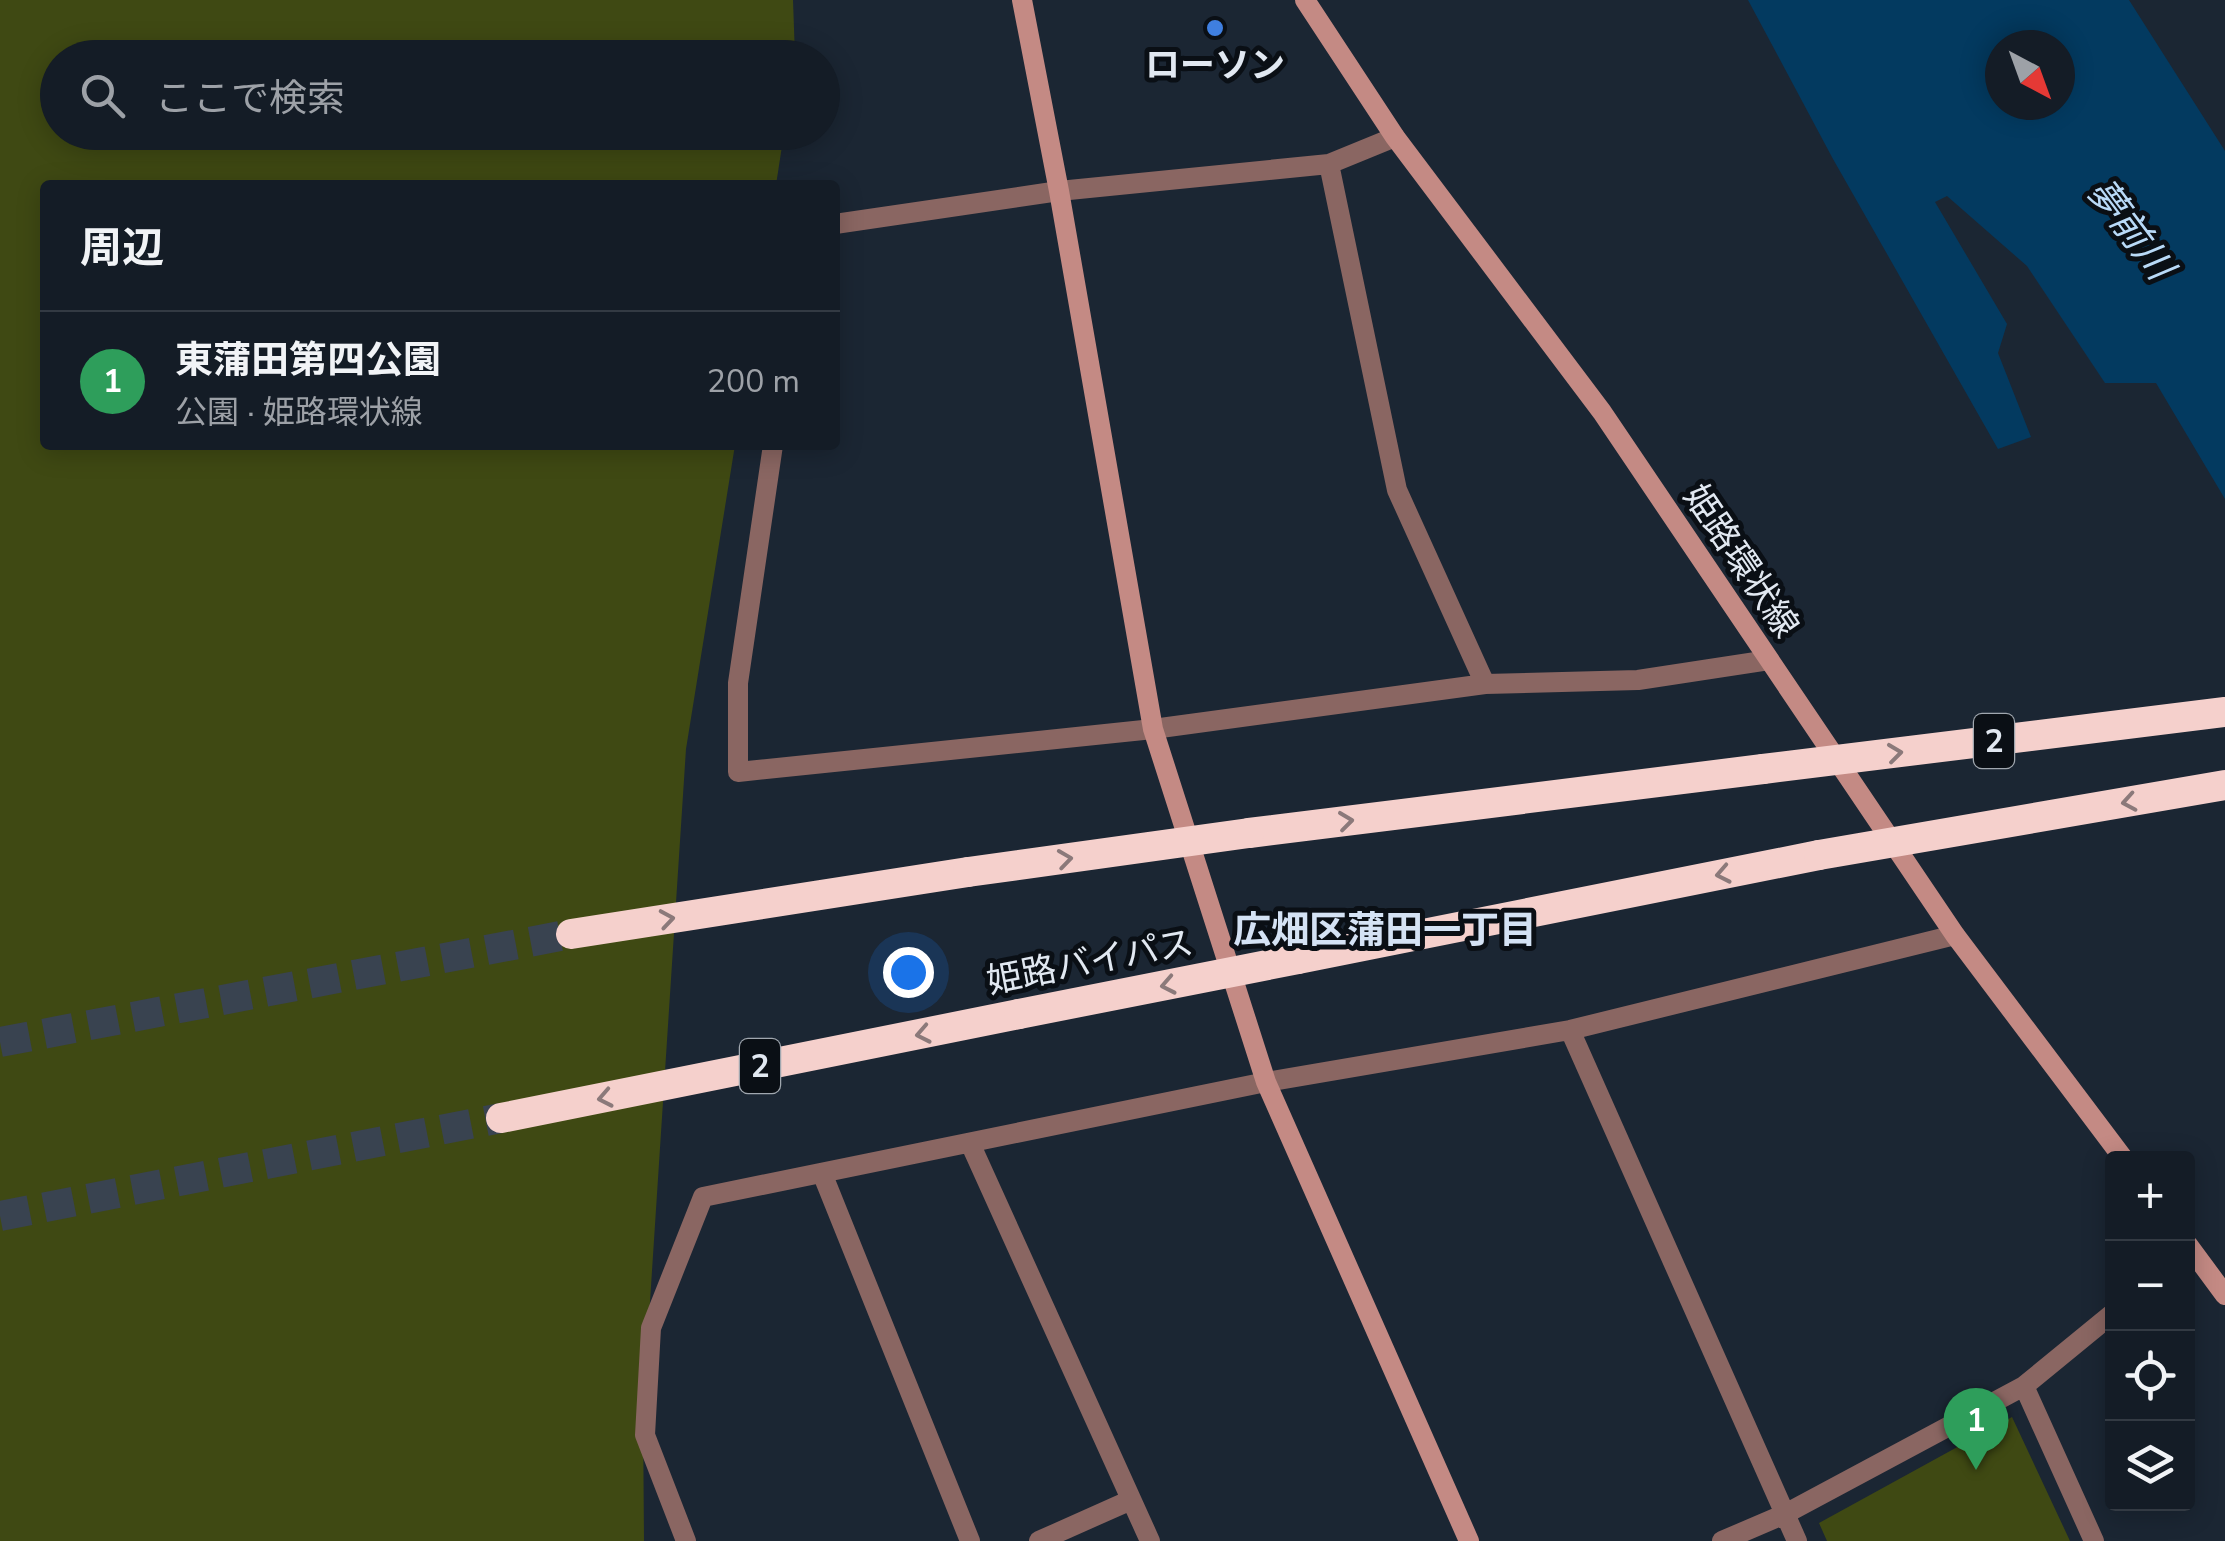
<!DOCTYPE html>
<html lang="ja">
<head>
<meta charset="utf-8">
<style>
	:root { --surface:#141c26; --page:#212932; --text:#f1f3f6; --muted:#9da1a7; --line:#333a43; --accent:#0f766e }
	body { margin:0; font-family:"Nunito Sans","Noto Sans JP",sans-serif; background:var(--page); color:var(--text) }
	.controls { position:absolute; right:30px; bottom:30px; display:grid; overflow:hidden; border-radius:10px; box-shadow:0 5px 25px #0003 }
	.controls button { width:90px; height:90px; display:grid; place-items:center; padding:0; border:0; border-bottom:2px solid var(--line); background:var(--surface); color:var(--text); font:50px sans-serif }
	.compass { position:absolute; left:1985px; top:30px; width:90px; height:90px; border-radius:50%; background:var(--surface); box-shadow:0 5px 25px #0003; rotate:139deg }
	.you { position:absolute; left:908px; top:972px; width:35px; height:35px; margin:-25px; border:8px solid #fff; border-radius:50%; background:#1a73e8; box-shadow:0 0 0 15px #1a73e833 }
	.badge { display:grid; place-items:center; width:65px; height:65px; border-radius:50%; background:var(--accent); color:#fff; font-size:32px; font-weight:700 }
	.pin { position:absolute; translate:-50% -82px; filter:drop-shadow(0 2px 5px #0008) }
	.pin::after { content:''; position:absolute; top:52px; width:35px; height:30px; background:inherit; clip-path:polygon(0 0,100% 0,50% 100%) }
	.list { margin:0; padding:0; list-style:none }
	h2 { display:flex; justify-content:space-between; align-items:center; height:130px; margin:0; padding:0 40px; font-size:42px }
	h2 small { font-size:32px; font-weight:400; color:var(--muted) }
	.list li { display:grid; grid-template-columns:65px 1fr auto; gap:30px; align-items:center; box-sizing:border-box; height:140px; padding:0 40px; border-top:2px solid var(--line) }
	.list b { display:block; font-size:38px; white-space:nowrap }
	.list p { margin:0; font-size:32px; white-space:nowrap; color:var(--muted) }
	.list em { font-size:32px; font-style:normal; color:var(--muted) }
	.icon { flex:none; width:55px; height:55px; fill:none; stroke:currentColor; stroke-width:2; stroke-linecap:round; stroke-linejoin:round }
	.map { position:relative; flex:none; width:2225px; height:1541px; overflow:hidden }
	.search { position:absolute; background:var(--surface); box-shadow:0 5px 25px #0003; left:40px; top:40px; width:800px; height:110px; display:flex; align-items:center; gap:25px; box-sizing:border-box; padding:0 35px; border-radius:55px; color:var(--muted); font-size:38px }
	.panel { position:absolute; background:var(--surface); box-shadow:0 5px 25px #0003; left:40px; top:180px; width:800px; height:270px; border-radius:10px }
	.map>svg:first-child { display:block }
	.green { fill:#3f4913 }
	.water { fill:#033a60; fill-rule:evenodd }
	.lines { fill:none; stroke-linecap:round; stroke-linejoin:round }
	.highway-tunnel { stroke:#394350; stroke-width:30; stroke-dasharray:30 15; stroke-linecap:butt }
	.street { stroke:#8a6662; stroke-width:20 }
	.secondary { stroke:#c48a84; stroke-width:20 }
	.highway { stroke:#f5d0cc; stroke-width:30 }
	.highway-bridge { stroke:#f5d0cc; stroke-width:30 }
	.oneway { stroke:#8b797a }
	.shop-dot { fill:#3f7fe0; stroke:#0a0f15; stroke-width:4 }
	.labels { text-anchor:middle; dominant-baseline:central; stroke-width:10; stroke-linejoin:round; paint-order:stroke }
	.shield { fill:#0a0f15; stroke:#a0a7af; stroke-width:2.5 }
	.shield-label { font-size:32px; font-weight:bold; fill:#e1e8f1 }
	.poi-label { font-size:35px; font-weight:bold; fill:#e1e8f1; stroke:#0a0f15 }
	.street-label { font-size:35px; fill:#e1e8f1; stroke:#0a0f15 }
	.water-label { font-size:38px; font-style:italic; fill:#b9daf8; stroke:#0a0f15 }
	.neighbourhood-label { font-size:38px; font-weight:bold; fill:#d4e2f4; stroke:#0a0f15 }
</style>
</head>
<body>
<div class="map">
<svg width="2225" height="1541" viewBox="0 0 2225 1541">
	<rect width="100%" height="100%" fill="#1b2633"/>
	<!-- green -->
	<path class="green" d="M0,0H793L795,57L58,58V132L784,133L776,185H45V445H735L686,749L643,1409L644,1541H0Z
		M2012,1417L2070,1541H1827L1819,1523Z"/>
	<!-- water -->
	<path class="water" d="M1748,0H2129L2225,151V499L2156,383H2105L2027,266L1947,196L1935,202L2007,324L1998,353L2031,437L1998,449L1833,159ZM2000,45H2060V105H2000Z"/>
	<g class="lines">
		<!-- highway-tunnel -->
		<path class="highway-tunnel" d="M0,1042L571,934
			M0,1216L501,1118"/>
		<!-- street -->
		<path class="street" d="M1329,164L1397,490L1485,684
			M835,224L1059,191L1329,164L1395,137
			M773,445L738,683V772L1153,729L1485,684L1638,680L1769,660
			M1570,1030L1797,1541
			M970,1143L1150,1541
			M822,1173L970,1541
			M2024,1386L2094,1541
			M686,1541L645,1435L651,1328L703,1197L1266,1082L1570,1030L1955,935
			M1039,1541L1131,1500
			M1722,1541L1785,1514L2024,1386L2112,1314"/>
		<!-- secondary -->
		<path class="secondary" d="M1022,0L1059,191L1153,729L1266,1082L1469,1541
			M1305,0L1395,137L1602,412L1955,935L2123,1158
			M2188,1245L2225,1295"/>
		<!-- highway -->
		<path class="highway" d="M1249,833L1763,769
			M571,934L968,872
			M1298,959L1819,855
			M501,1118L1019,1014"/>
		<!-- highway-bridge -->
		<path class="highway-bridge" d="M1763,769L2225,712
			M1819,855L2225,785
			M968,872L1249,833
			M1019,1014L1298,959"/>
	</g>
	<!-- one-way arrows -->
	<defs><path id="oneway-chevron" d="M-2-3.5L2.5 0L-2 3.5" fill="none" stroke-width="1.6" stroke-linecap="round" stroke-linejoin="round" transform="scale(2.5)"/></defs>
	<g class="oneway">
		<use href="#oneway-chevron" transform="translate(1895 753) rotate(-7)"/>
		<use href="#oneway-chevron" transform="translate(2129 802) rotate(170)"/>
		<use href="#oneway-chevron" transform="translate(1346 821) rotate(-7)"/>
		<use href="#oneway-chevron" transform="translate(1065 859) rotate(-8)"/>
		<use href="#oneway-chevron" transform="translate(1723 874) rotate(169)"/>
		<use href="#oneway-chevron" transform="translate(667 919) rotate(-9)"/>
		<use href="#oneway-chevron" transform="translate(1168 985) rotate(169)"/>
		<use href="#oneway-chevron" transform="translate(923 1034) rotate(169)"/>
		<use href="#oneway-chevron" transform="translate(605 1098) rotate(169)"/>
	</g>
	<!-- markers -->
	<circle class="shop-dot" cx="1215" cy="28" r="10"/>
	<g class="labels">
		<!-- shield labels -->
		<g class="shield">
			<rect x="1974" y="714" width="40" height="54" rx="8"/>
			<rect x="740" y="1039" width="40" height="54" rx="8"/>
		</g>
		<g class="shield-label">
			<text x="1994" y="741">2</text>
			<text x="760" y="1066">2</text>
		</g>
		<!-- poi labels -->
		<g class="poi-label">
			<text x="1215" y="65">ローソン</text>
		</g>
		<!-- street labels -->
		<g class="street-label">
			<text transform="translate(1741 561) rotate(56)">姫路環状線</text>
			<text transform="translate(1090 962) rotate(-11)">姫路バイパス</text>
		</g>
		<!-- water labels -->
		<g class="water-label">
			<text transform="translate(2130 229) rotate(53)">夢前川</text>
		</g>
		<!-- neighbourhood labels -->
		<g class="neighbourhood-label">
			<text x="1385" y="930">広畑区蒲田一丁目</text>
		</g>
	</g>
</svg>
<div class="controls">
<button>+</button>
<button>−</button>
<button><svg class="icon" aria-label="locate" viewBox="0 0 24 24"><circle cx="12" cy="12" r="6"/><path d="M12 2v4M12 18v4M2 12h4M18 12h4"/></svg></button>
<button><svg class="icon" aria-label="layers" viewBox="0 0 24 24"><path d="M12 4l9 5-9 5-9-5zM3 14l9 5 9-5"/></svg></button>
</div>
<svg class="compass" viewBox="-18 -18 36 36"><path d="M0-13l5 13h-10z" fill="#e53935"/><path d="M0 13l5-13h-10z" fill="#9da1a7"/></svg>
<div class="you"></div>
<div class="pin badge" style="left:1976px;top:1470px;background:#2e9e5b">1</div>
<div class="search"><svg class="icon" aria-label="search" viewBox="0 0 24 24"><circle cx="10" cy="10" r="6"/><path d="M15 15l6 6"/></svg>ここで検索</div>
<section class="panel">
<h2>周辺<small></small></h2>
<ul class="list">
<li><span class="badge" style="background:#2e9e5b">1</span><div><b>東蒲田第四公園</b><p>公園 · 姫路環状線</p></div><em>200 m</em></li>
</ul>
</section>
</div>
</body>
</html>
